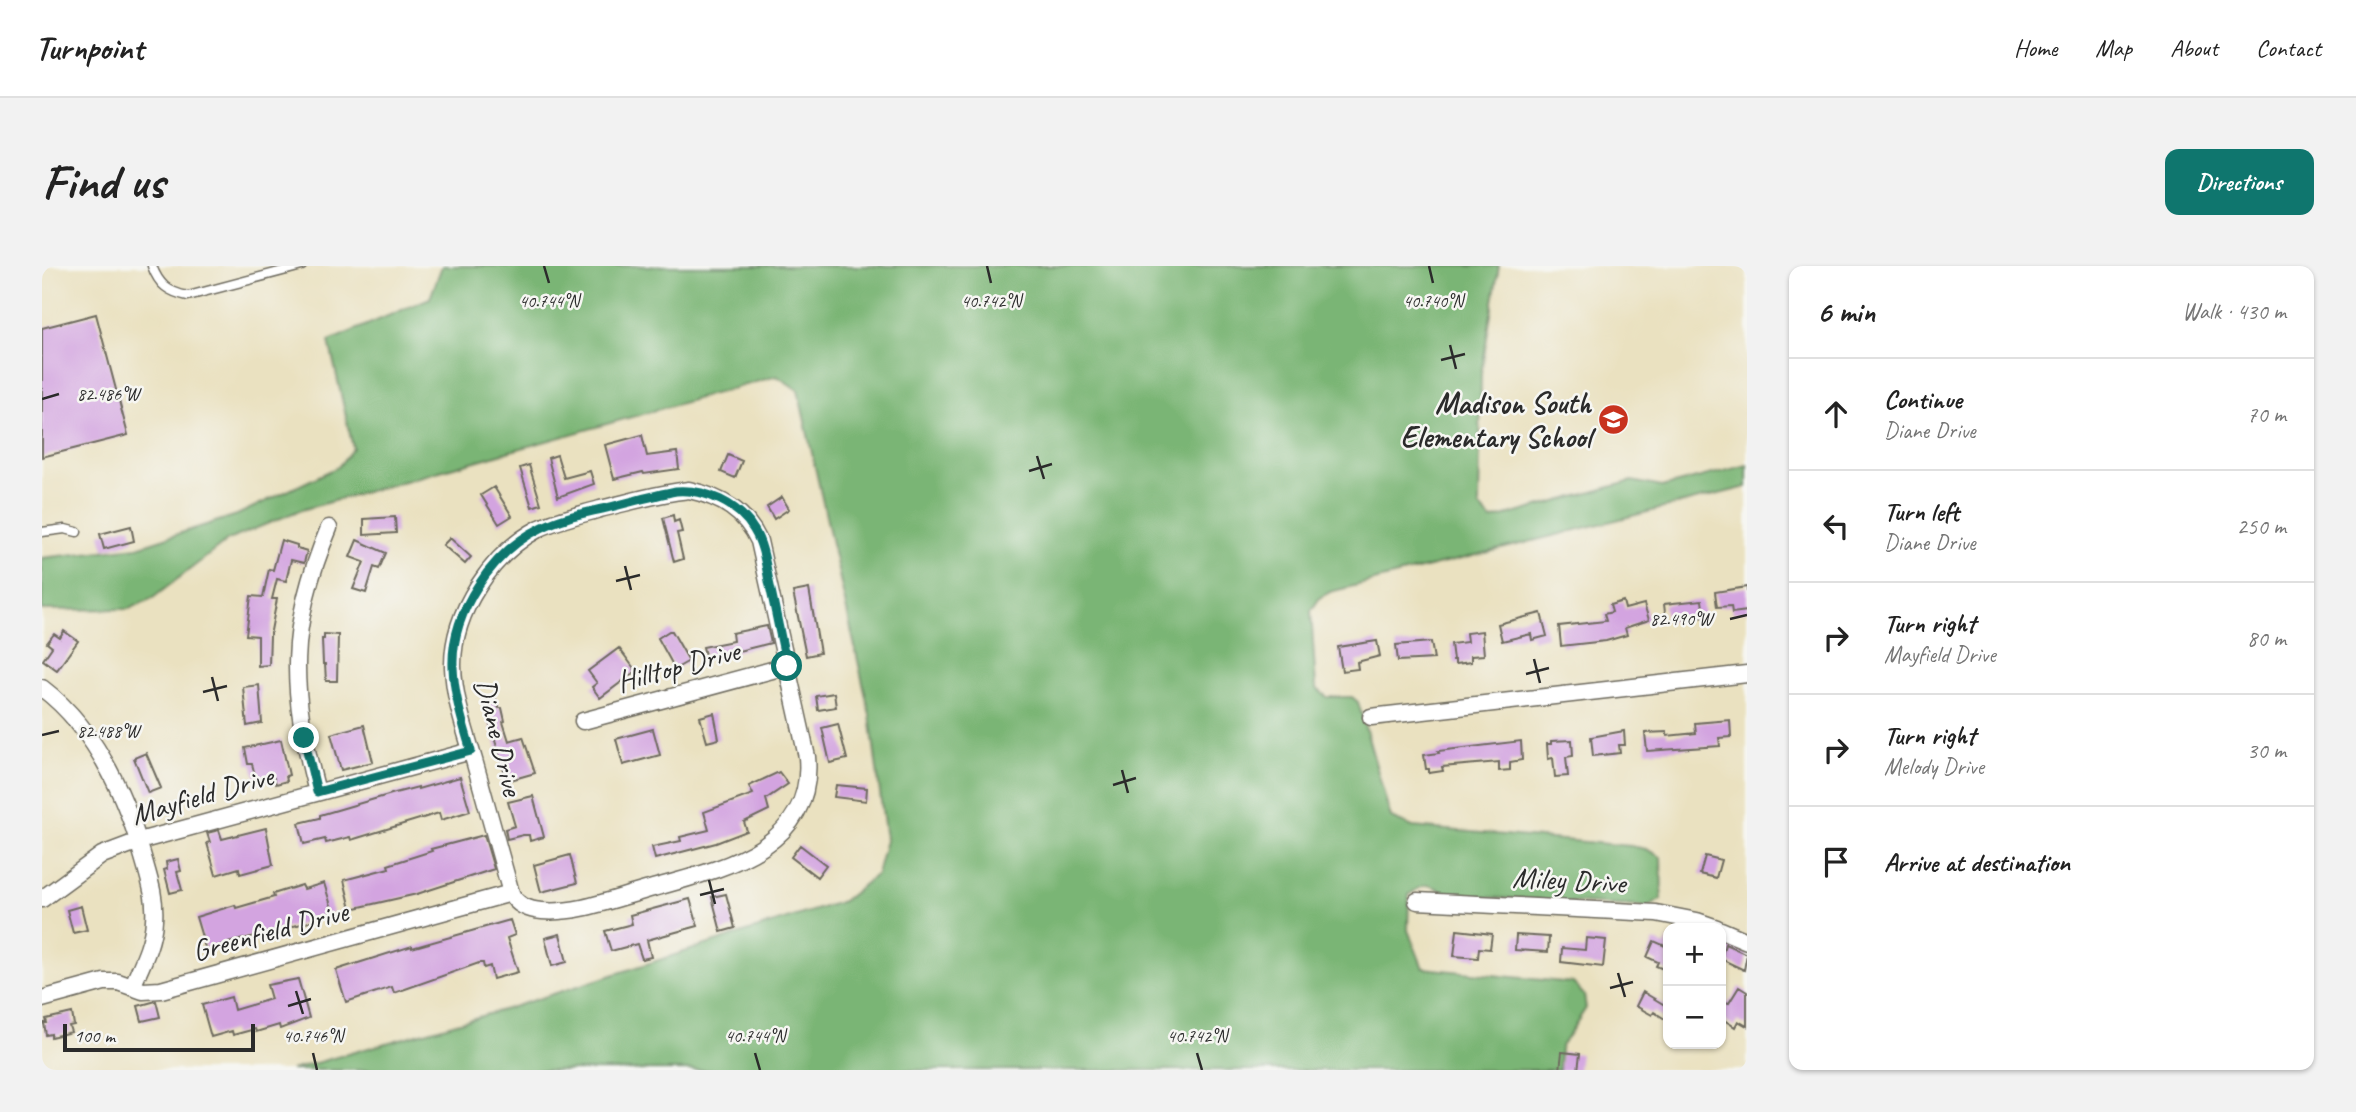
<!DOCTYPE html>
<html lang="en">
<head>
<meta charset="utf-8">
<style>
	:root { --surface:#fff; --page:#f2f2f2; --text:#222; --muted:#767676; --line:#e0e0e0; --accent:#0f766e }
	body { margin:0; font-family:Caveat,sans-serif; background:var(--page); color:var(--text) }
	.controls { position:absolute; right:21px; bottom:21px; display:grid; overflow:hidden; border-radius:14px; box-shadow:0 2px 5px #0004 }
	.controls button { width:63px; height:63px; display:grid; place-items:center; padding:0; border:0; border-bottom:2px solid var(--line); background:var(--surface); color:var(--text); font:35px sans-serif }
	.scale { position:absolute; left:21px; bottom:18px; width:192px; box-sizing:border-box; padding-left:7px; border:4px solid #2b2b2b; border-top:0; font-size:19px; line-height:24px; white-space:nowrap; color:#2b2b2b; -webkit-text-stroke:5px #f6f6f2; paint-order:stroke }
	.stop { position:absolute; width:21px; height:21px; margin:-16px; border:5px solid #0f766e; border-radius:50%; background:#fff }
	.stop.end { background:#0f766e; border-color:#fff; box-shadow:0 2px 7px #0008 }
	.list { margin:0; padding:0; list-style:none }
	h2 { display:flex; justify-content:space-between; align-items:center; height:91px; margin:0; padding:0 28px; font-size:30px }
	h2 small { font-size:23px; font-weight:400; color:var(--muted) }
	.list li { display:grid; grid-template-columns:46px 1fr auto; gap:21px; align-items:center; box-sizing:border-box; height:112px; padding:0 28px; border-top:2px solid var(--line) }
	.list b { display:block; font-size:26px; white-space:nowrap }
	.list p { margin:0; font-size:23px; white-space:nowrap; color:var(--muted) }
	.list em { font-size:23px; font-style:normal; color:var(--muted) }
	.icon { flex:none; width:38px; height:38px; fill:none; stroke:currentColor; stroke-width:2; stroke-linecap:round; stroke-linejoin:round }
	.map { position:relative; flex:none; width:1705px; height:804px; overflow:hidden; border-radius:14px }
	header { display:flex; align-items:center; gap:42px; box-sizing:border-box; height:98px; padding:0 35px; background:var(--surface); border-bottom:2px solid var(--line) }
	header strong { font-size:33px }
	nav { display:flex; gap:38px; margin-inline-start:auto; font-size:24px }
	.intro { display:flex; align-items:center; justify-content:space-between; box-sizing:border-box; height:168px; padding:0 42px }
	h1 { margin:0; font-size:49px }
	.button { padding:18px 32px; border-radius:14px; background:var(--accent); color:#fff; font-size:24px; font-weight:700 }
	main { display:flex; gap:42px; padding:0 42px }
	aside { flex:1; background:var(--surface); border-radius:14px; box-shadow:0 2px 5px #0004 }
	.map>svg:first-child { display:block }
	.forest { fill:#7ab574; stroke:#527050; stroke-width:2 }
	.building { fill:#d3a4e0 }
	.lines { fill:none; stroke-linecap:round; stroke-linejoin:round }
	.lane-casing { stroke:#6e6b5f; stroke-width:11 }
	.street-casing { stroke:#6e6b5f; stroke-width:19 }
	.lane { stroke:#fff; stroke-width:8 }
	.street { stroke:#fff; stroke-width:16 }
	.route { stroke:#0f766e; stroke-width:9 }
	.ticks { fill:none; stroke:#2b2b2b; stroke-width:2.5 }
	.labels { text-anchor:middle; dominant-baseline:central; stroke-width:5; stroke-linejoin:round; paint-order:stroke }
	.poi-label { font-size:30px; font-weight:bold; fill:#2b2b2b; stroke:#f6f6f2; text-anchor:end }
	.street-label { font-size:30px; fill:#2b2b2b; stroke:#f6f6f2 }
	.ticks-label { font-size:18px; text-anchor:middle; fill:#2b2b2b; stroke:#f6f6f2; stroke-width:5; stroke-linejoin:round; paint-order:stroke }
</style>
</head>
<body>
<header>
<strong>Turnpoint</strong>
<nav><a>Home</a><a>Map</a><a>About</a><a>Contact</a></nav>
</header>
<div class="intro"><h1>Find us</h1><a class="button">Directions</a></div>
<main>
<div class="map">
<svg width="1705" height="804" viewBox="0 0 1705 804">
	<rect width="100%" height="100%" fill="#f6f6f2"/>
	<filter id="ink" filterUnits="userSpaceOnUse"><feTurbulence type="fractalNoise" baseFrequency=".0143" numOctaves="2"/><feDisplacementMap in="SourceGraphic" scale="14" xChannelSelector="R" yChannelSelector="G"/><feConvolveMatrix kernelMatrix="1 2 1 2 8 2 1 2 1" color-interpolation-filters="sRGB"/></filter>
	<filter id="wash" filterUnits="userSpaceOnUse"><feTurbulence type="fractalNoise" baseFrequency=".00686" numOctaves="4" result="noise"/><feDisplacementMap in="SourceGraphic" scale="28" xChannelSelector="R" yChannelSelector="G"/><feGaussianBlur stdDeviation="1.57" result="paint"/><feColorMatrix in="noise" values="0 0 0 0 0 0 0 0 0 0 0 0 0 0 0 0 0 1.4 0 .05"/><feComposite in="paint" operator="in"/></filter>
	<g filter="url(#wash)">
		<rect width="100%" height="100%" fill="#eae1c0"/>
		<!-- forest -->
		<path class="forest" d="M400,0H1457L1439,108L1437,240L1449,254L1590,215L1620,221L1705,199V221L1288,326L1277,333L1269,345L1274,422L1285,431H1310L1316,436L1349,552L1371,561L1589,580L1604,583L1619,591L1620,633L1606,641L1407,629C1389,619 1386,613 1367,629L1366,664L1381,702L1531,717L1542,729L1544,742L1518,782L1517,804H249L464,743L801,635L835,608L844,574L828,449L756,124L735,110L256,245L186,274L111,332L87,343L0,344V292L95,281L195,249L296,201L311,182L287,75L388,32Z"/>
		<g id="blocks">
			<!-- building -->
			<path class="building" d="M54,48L86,169L0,191V62Z
				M600,169L605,190L635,186L637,203L602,208L601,206L572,213L563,179Z
				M515,189L522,212L548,205L552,218L516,231L506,192Z
				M686,189L700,195L693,212L679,206Z
				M487,199L499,238L490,241L478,202Z
				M452,221L470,250L457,258L439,229Z
				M740,231L747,243L732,253L725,241Z
				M631,249L632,256L637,254L640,266L635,267L641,293L632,296L621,252Z
				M353,251L354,267L322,269V253Z
				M89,260L92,275L62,283L58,268Z
				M408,272L429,291L423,298L401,279Z
				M239,274L255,279V282L265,285L262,297L249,294L244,315L235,313L230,333H235L228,370L227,399L216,400V370L204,369L209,330L221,331L227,303L231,304Z
				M315,274L344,287L337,303L332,301L324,327L311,323L322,296L308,291Z
				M1705,321V345L1690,347L1689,340L1675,341L1673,326Z
				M767,323L778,387L764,390L751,326Z
				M1660,334L1662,351L1624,355L1622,338Z
				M1581,335L1583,343L1602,338L1607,354L1583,362L1585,369L1564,375L1519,380L1517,360L1564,355L1562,348L1570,346L1568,339Z
				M1499,347L1505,370L1490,374L1489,368L1460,375L1456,358Z
				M725,360L729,377L664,393L661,381L691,375L690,367Z
				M22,365L36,375L15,404L1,394L10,381L5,377L12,368L18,372Z
				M627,365H630L647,395L633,403L616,372Z
				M1440,365L1442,389L1429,390V396L1413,398V394H1411L1409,378L1425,376L1424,367Z
				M282,368L296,369L295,415H284L283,398H281L280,373H282Z
				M1335,375L1338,390L1315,396L1316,403L1300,405L1296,381Z
				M1389,376L1392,393L1356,395L1354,379Z
				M577,382L594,405L558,432L550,421L555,417L546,405Z
				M217,419L220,457L205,460L201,421Z
				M792,427L794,441L776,444L774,430Z
				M452,429L457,442H460L463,455L461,456L467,475L481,471L493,507L465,515L446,451L449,450L445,431Z
				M672,447L677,473L665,476L658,451Z
				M1688,454L1689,471L1677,472L1678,480L1605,485L1603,467L1625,466V470L1654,467L1653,457Z
				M796,458L805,493L788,497L780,462Z
				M322,459L331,496L299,504L289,468Z
				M611,463L618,489L581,499L574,473Z
				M1582,465L1583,479H1577L1578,487L1551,490L1549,471Z
				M239,474L247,509L244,510L245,515L234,518L232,512L215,517L210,498H206L203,482Z
				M1530,474L1531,490L1524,491L1526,510L1513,511L1511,492L1506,493L1505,478H1509V475Z
				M1479,475L1480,494L1468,496V504L1457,505V496L1400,501L1401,505L1387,507V503H1384L1382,489L1397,487L1396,485Z
				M104,487L119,522L106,527L92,492Z
				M737,506L746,518L724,533L727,544L702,556L705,565L674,577L613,593L610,581L639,575L638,571L667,564L662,546L711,528L707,520Z
				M418,511L428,545L399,554L397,547L309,574L308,571L284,577L283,573L262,578L257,557L278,552V549L353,527L376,521V523Z
				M794,519L825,522L824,535L792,531Z
				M491,530L502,571L488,575L487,569H481L465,573L463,563L473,560L466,536Z
				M224,562L231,599L198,608L197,602L174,609L165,577L168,576L165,567L177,564L180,573Z
				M442,569L452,603L375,628L309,643L302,614L347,602L346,599L390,585L389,583Z
				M758,579L784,599L775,611L749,591Z
				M528,589L535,617L499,626L492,599Z
				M1663,590L1679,594L1674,612L1658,608Z
				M136,593L139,605L135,606L140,624L128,627L122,604L125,603L124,596Z
				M282,617L291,646L270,652L271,655L182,678L164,685L154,651L193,639L194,642L232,631L231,628L260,619L262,623Z
				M684,628L693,662L679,666L670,631Z
				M648,633L656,660L605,674L609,691L600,693L595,678L569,685L563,665L590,658L588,649Z
				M39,640L45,664L31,667L25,644Z
				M468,654L473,669L465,672L476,706L451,713L448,700L442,702L441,697H437L352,727L350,721L304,736L294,704L370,680V682Z
				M1415,664L1450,668L1448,683L1437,682L1436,692L1412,690Z
				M518,668L525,696L510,700L503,672Z
				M1474,669L1507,671L1506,686L1473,684Z
				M1544,672L1564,674L1561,701L1519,696L1520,682L1543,684Z
				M1626,673V705L1614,700L1616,696L1605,691L1612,675L1623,680Z
				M1683,678L1705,688L1702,704L1679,693Z
				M256,713L267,752L238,763L237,759L214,766L213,763L191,769L190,765L169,771L160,739L189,731L192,744L229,733L225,719Z
				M1697,721L1705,726V760L1696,755L1693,761L1679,752V735L1687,737Z
				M1601,726L1626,741V755L1612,746L1610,749L1594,740Z
				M114,735L118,751L100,755L96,740Z
				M30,747L32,759L27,760L29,766L9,771V768L4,769L2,757H5L4,753Z
				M1520,786L1538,788L1536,804H1518Z"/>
		</g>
	</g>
	<g filter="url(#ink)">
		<use href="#blocks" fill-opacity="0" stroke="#6e6b5f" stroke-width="2"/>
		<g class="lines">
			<defs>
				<path id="lane" d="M110,0C117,19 126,26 146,30L260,0
					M0,266L23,263L35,266"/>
				<path id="street" d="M647,224C679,231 703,245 717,275L765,491C773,585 674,604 604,624C571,633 535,648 500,645C487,644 474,639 469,627C457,583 444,538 432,494C423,463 412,433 411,401C410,346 450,287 498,262C517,253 538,249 558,243C588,236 617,227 647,224Z
					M0,422C53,462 83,528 101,591C107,612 114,632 112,654C111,678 99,700 90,721
					M1329,451L1705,408
					M541,455L745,400
					M275,526C248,423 245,362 287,262
					M0,633L60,589L97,575L429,485
					M1375,635L1614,647L1655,655L1675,662
					M1679,664L1705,675
					M0,733L62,716H76L101,725L119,724L469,627"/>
			</defs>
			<!-- lane casing -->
			<use href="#lane" class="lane-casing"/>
			<!-- street casing -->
			<use href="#street" class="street-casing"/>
			<!-- lane -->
			<use href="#lane" class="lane"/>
			<!-- street -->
			<use href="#street" class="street"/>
		</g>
	</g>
	<g class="lines" filter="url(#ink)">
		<!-- route -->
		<path class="route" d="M262,472L275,526L429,485C421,457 412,430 411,401C409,346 450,286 499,262C518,252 539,248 560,243C585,237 609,230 634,225C663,223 696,237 712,264C722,280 724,302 728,320C734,347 739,373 745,400"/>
	</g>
	<!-- ticks -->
	<path class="ticks" d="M502,0L507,17M945,0L949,17M1387,0L1391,17M1408,79L1414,103M1399,94L1423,88M0,133L17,128M995,190L1002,213M987,205L1010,198M583,300L589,324M574,315L598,309M1688,353L1705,349M1492,393L1498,417M1484,408L1507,402M170,411L176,435M161,426L185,420M0,469L17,465M1080,504L1086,527M1071,519L1094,512M667,614L673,638M658,629L682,623M1576,707L1583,731M1568,722L1591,716M254,725L261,748M246,740L269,733M271,787L275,804M713,787L718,804M1155,787L1160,804"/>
	<!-- icons -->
	<defs>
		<symbol id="school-disc" viewBox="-11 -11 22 22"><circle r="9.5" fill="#c8321e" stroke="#f6f6f2"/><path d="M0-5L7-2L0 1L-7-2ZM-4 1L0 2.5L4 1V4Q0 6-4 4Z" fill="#fff"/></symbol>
	</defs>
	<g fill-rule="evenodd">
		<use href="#school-disc" x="1554" y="136" width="35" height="35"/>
	</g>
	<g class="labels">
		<!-- poi labels -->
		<g class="poi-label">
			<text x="1549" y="137">Madison South<tspan x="1549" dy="34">Elementary School</tspan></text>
		</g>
		<!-- street labels -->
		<g class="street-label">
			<text transform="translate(636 400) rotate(-15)">Hilltop Drive</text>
			<text transform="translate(457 471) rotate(76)">Diane Drive</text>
			<text transform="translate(160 529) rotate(-16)">Mayfield Drive</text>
			<text transform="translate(1527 614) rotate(3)">Miley Drive</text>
			<text transform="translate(228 665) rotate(-15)">Greenfield Drive</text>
		</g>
	</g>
	<g class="ticks-label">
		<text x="507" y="41">40.744°N</text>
		<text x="949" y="41">40.742°N</text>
		<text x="1391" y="41">40.740°N</text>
		<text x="66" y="134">82.486°W</text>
		<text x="1639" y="359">82.490°W</text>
		<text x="66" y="471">82.488°W</text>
		<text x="271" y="776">40.746°N</text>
		<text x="713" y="776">40.744°N</text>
		<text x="1155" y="776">40.742°N</text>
	</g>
</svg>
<div class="controls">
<button>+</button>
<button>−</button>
</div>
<div class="scale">100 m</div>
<div class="stop" style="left:745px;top:400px"></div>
<div class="stop end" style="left:262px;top:472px"></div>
</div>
<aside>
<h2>6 min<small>Walk · 430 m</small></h2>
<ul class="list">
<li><svg class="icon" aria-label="ahead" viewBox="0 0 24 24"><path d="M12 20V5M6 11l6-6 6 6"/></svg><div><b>Continue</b><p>Diane Drive</p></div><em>70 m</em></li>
<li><svg class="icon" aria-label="left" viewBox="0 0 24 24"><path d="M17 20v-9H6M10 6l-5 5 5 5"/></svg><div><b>Turn left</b><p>Diane Drive</p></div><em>250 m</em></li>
<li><svg class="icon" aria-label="right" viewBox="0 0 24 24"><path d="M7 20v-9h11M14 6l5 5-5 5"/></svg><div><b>Turn right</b><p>Mayfield Drive</p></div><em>80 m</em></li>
<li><svg class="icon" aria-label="right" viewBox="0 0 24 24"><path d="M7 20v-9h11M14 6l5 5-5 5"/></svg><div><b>Turn right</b><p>Melody Drive</p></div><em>30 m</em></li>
<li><svg class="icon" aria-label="arrive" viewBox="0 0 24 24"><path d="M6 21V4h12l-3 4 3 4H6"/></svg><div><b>Arrive at destination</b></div></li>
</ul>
</aside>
</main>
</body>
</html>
